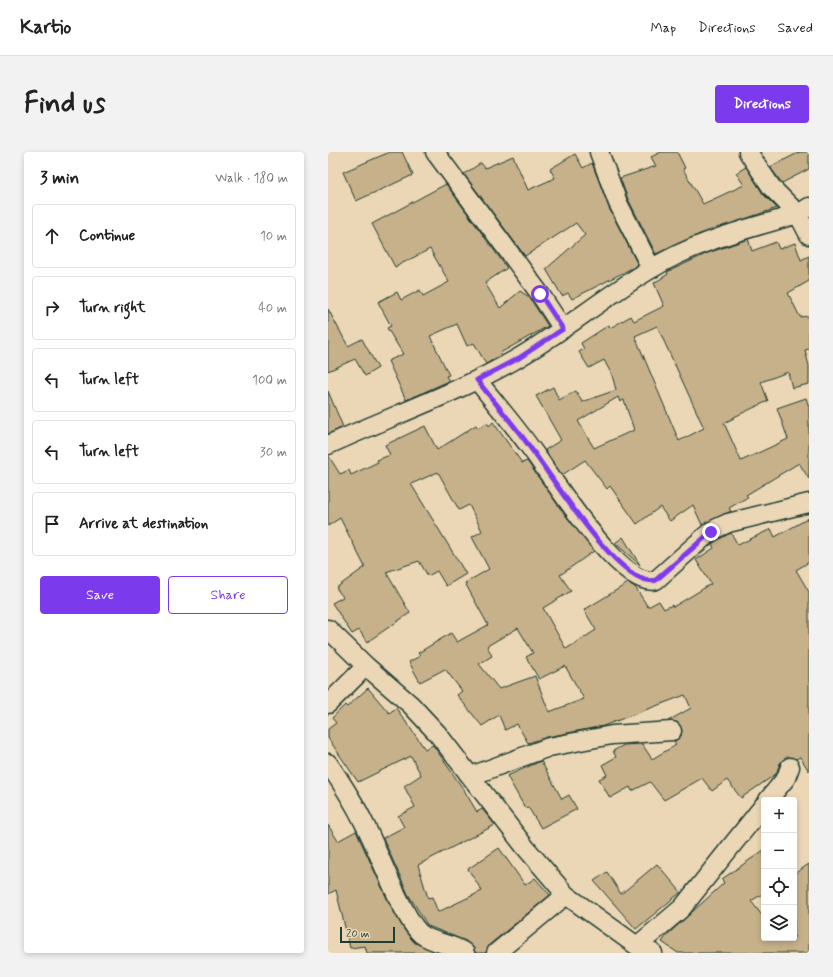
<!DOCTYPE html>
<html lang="en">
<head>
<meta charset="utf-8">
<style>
	:root { --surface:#fff; --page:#f2f2f2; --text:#222; --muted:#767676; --line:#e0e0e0; --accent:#7c3aed }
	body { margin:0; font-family:Mynerve,sans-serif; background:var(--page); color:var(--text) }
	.controls { position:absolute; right:12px; bottom:12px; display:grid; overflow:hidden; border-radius:4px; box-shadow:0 2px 6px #0003 }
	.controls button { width:36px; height:36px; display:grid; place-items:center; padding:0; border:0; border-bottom:1px solid var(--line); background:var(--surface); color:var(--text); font:20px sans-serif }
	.scale { position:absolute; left:12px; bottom:10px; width:55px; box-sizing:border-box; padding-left:4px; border:2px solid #1f3d34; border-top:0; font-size:11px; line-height:14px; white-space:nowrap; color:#1f3d34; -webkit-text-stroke:3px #ebd7b5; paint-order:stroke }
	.stop { position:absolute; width:12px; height:12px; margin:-9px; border:3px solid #7c3aed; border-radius:50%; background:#fff }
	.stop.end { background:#7c3aed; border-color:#fff; box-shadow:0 1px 4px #0008 }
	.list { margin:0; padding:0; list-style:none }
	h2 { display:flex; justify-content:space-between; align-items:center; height:52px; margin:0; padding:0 16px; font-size:17px }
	h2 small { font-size:13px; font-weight:400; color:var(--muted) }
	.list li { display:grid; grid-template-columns:26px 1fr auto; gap:12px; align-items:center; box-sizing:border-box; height:64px; margin:0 8px 8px; padding:0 8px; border:1px solid var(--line); border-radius:4px }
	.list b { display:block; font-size:15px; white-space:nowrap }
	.list em { font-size:13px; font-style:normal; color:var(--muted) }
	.actions { display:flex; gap:8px; padding:12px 16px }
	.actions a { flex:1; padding:9px 0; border:1px solid var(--accent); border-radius:4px; text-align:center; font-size:14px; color:var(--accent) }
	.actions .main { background:var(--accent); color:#fff }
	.icon { flex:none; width:22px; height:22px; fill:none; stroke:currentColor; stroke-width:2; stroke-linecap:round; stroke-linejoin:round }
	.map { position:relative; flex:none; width:481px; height:801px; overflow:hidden; border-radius:4px }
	header { display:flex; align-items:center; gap:24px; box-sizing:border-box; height:56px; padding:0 20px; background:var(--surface); border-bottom:1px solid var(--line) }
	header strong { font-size:19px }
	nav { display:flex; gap:22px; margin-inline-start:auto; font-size:14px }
	.intro { display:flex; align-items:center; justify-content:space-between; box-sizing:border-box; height:96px; padding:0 24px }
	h1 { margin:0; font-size:28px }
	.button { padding:10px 18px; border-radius:4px; background:var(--accent); color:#fff; font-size:14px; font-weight:700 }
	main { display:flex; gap:24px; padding:0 24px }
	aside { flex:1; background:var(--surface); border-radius:4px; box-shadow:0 2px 6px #0003 }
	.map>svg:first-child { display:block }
	.building { fill:#c7b18a; stroke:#1f3d34; fill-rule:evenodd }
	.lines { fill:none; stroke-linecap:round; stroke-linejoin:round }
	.minor-casing { stroke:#1f3d34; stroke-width:21 }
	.minor { stroke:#ebd7b5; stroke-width:18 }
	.route { stroke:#7c3aed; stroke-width:5 }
</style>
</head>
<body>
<header>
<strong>Kartio</strong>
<nav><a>Map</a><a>Directions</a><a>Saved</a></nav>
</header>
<div class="intro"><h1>Find us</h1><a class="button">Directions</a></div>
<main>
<aside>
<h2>3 min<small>Walk · 180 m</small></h2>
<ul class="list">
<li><svg class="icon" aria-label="ahead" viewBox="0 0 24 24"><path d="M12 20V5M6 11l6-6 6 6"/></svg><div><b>Continue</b></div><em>10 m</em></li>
<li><svg class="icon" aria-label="right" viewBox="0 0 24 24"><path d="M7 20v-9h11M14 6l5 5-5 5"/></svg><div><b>Turn right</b></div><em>40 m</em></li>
<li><svg class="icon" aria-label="left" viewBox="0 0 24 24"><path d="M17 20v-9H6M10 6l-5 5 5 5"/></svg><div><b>Turn left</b></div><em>100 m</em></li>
<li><svg class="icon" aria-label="left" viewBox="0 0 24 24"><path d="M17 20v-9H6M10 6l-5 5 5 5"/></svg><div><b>Turn left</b></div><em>30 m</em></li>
<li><svg class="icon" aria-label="arrive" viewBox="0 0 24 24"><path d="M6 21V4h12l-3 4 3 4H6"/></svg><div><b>Arrive at destination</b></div></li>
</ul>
<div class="actions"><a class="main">Save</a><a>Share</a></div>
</aside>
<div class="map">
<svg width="481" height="801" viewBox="0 0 481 801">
	<rect width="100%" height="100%" fill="#ebd7b5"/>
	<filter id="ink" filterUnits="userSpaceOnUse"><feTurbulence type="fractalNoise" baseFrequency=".025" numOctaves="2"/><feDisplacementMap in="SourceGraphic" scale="8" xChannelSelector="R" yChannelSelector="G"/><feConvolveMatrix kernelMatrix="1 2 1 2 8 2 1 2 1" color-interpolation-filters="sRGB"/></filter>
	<g filter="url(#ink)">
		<!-- building -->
		<path class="building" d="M62,0H74L85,23L28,49L15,20Z
			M333,0H349L357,16L355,17L375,52L416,33L408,21L418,15L435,42L449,56L372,82L328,102L300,47L292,26L328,14L323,5Z
			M472,0H481V17L454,31L442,15Z
			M247,2L255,16L264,11L281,56L310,113L244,147L240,141L234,144L218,117L257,83L248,71L197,104L136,22L153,11L157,16L185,4L200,38L227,26L222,17Z
			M118,32L179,116L157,131L172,156L192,139L201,145L220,174L172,201L173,203L158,212L146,191L139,194L129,172L102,184L121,223L118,224L121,229L78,248L60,209L75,202L59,176L63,174L50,150L69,140L73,148L92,138L95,144L121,130L102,97L67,115L44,72Z
			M420,87L424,99L448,90L451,97L467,91L473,108L481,104V129L460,141L472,165L481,164V197L477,198L481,214V232L464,236L460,220L433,230L440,249L406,265V266L396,271L413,309L460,287L449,256L478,246L481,255V327L471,311L418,343L420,345L401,356L403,359L374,373L365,353L342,369L332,355L309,372L282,334L279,337L257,308L234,323L217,298L233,288L208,244L225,235L231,248L248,239L254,250L288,238L284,223L276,208L261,216L251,200L256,197L253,191L281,173L282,176L303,164L306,169L336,154L326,131L340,122L339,120L380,101ZM329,174L376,276L351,289L307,184ZM290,245L292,250L296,248L306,278L266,296L250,269Z
			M0,157L20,194L34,187L50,216L37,224L27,207L0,219Z
			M0,239L15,275L0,282Z
			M165,270L194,311L199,309L234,359L266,399L232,423L243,439L215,456L238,497L268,478L256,458L300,431L307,435L320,455L331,449L336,457L344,453L345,455L383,432L368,408L386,396L384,392L389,388L403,381L410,393L443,377L447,385L481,366V410L468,418L481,440V619L472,605L468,607L460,605L452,611L448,622L413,646L399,628L384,639L374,626L336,648L322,630L304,639L302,635L282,646L271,627L279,623L274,613L288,605L285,599L296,593L314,592L324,607L348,593L346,589L353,584L354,578L349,570L340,569L363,556L357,543L275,574L219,585L200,591L189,572L177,578L171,563L154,574L129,543L134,539L117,517L92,530L81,510L92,504L90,501L123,481L129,490L160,473L137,431L161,417L144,385L154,379L141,353L131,358L110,320L83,332L138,422L118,434L109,419L100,424L91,409L58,420L82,461L39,490L31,478L24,482L4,451L15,445L8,436L37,415L12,366L0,374V303L12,322L21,318L23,323L50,310L49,308L62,303L57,293L97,274L109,298L148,273L150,276L159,271L161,274ZM190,476L205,501L198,505L211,527L237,514L256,547L221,560L207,524L171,537L151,512L164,504L159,494Z
			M295,385L312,413L287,391Z
			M40,536L61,561L68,556L97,597L105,593L136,638L149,660L154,657L167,673L90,713L100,746L104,745L110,760L154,739L140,717L171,696L197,733L207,726L222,743L161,793L158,801H147L146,796L138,789L100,774L80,742L55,686L76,675L70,664L87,655L76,634L93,623L83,604L30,630L0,586V577L8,571L4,566L17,553L19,555Z
			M213,609L234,647L241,643L249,657L213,676L200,655L197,656L179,624Z
			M0,673L10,689L28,679L61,751L77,779L87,791L110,801H39L37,794L22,796L8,738L0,742Z
			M436,698V741L423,749L436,766V786H466V722L481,712V801H350L334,790L339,783L396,731L394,727Z
			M329,712L353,740L308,777L266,729L279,720L293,742Z"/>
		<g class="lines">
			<defs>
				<path id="minor" d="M107,0L212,142L235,177
					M271,0L290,51L323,116
					M420,0L444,36L470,62L481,83
					M149,228C167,251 187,274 204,298C223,323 294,439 328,428L383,379L400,371L481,351
					M0,293C63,264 130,241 190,206C236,179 277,144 323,117C368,89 420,77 470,62L481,55
					M0,477L38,514L83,553L109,581L197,695L238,743L309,794L325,801
					M0,552L38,514
					M0,611C13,630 26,650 36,671C49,695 75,767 93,782C106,792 124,791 137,801
					M143,624L221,595L284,583L344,579
					M440,648L458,626L462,615
					M309,794L354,756L436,653
					M168,801L238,743"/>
			</defs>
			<!-- minor casing -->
			<use href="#minor" class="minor-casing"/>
			<!-- minor -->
			<use href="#minor" class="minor"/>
		</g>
	</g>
	<g class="lines" filter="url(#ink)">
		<!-- route -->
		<path class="route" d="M212,142L235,177L191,206L149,228C167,251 187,274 204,298C223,323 294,439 328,428L383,380"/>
	</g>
</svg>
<div class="controls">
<button>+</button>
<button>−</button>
<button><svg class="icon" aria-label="locate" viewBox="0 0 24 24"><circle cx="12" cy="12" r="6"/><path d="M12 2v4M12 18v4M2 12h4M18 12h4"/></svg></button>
<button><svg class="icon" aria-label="layers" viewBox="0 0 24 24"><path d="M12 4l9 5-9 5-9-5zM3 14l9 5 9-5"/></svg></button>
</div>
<div class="scale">20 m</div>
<div class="stop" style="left:212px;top:142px"></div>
<div class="stop end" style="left:383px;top:380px"></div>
</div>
</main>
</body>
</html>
